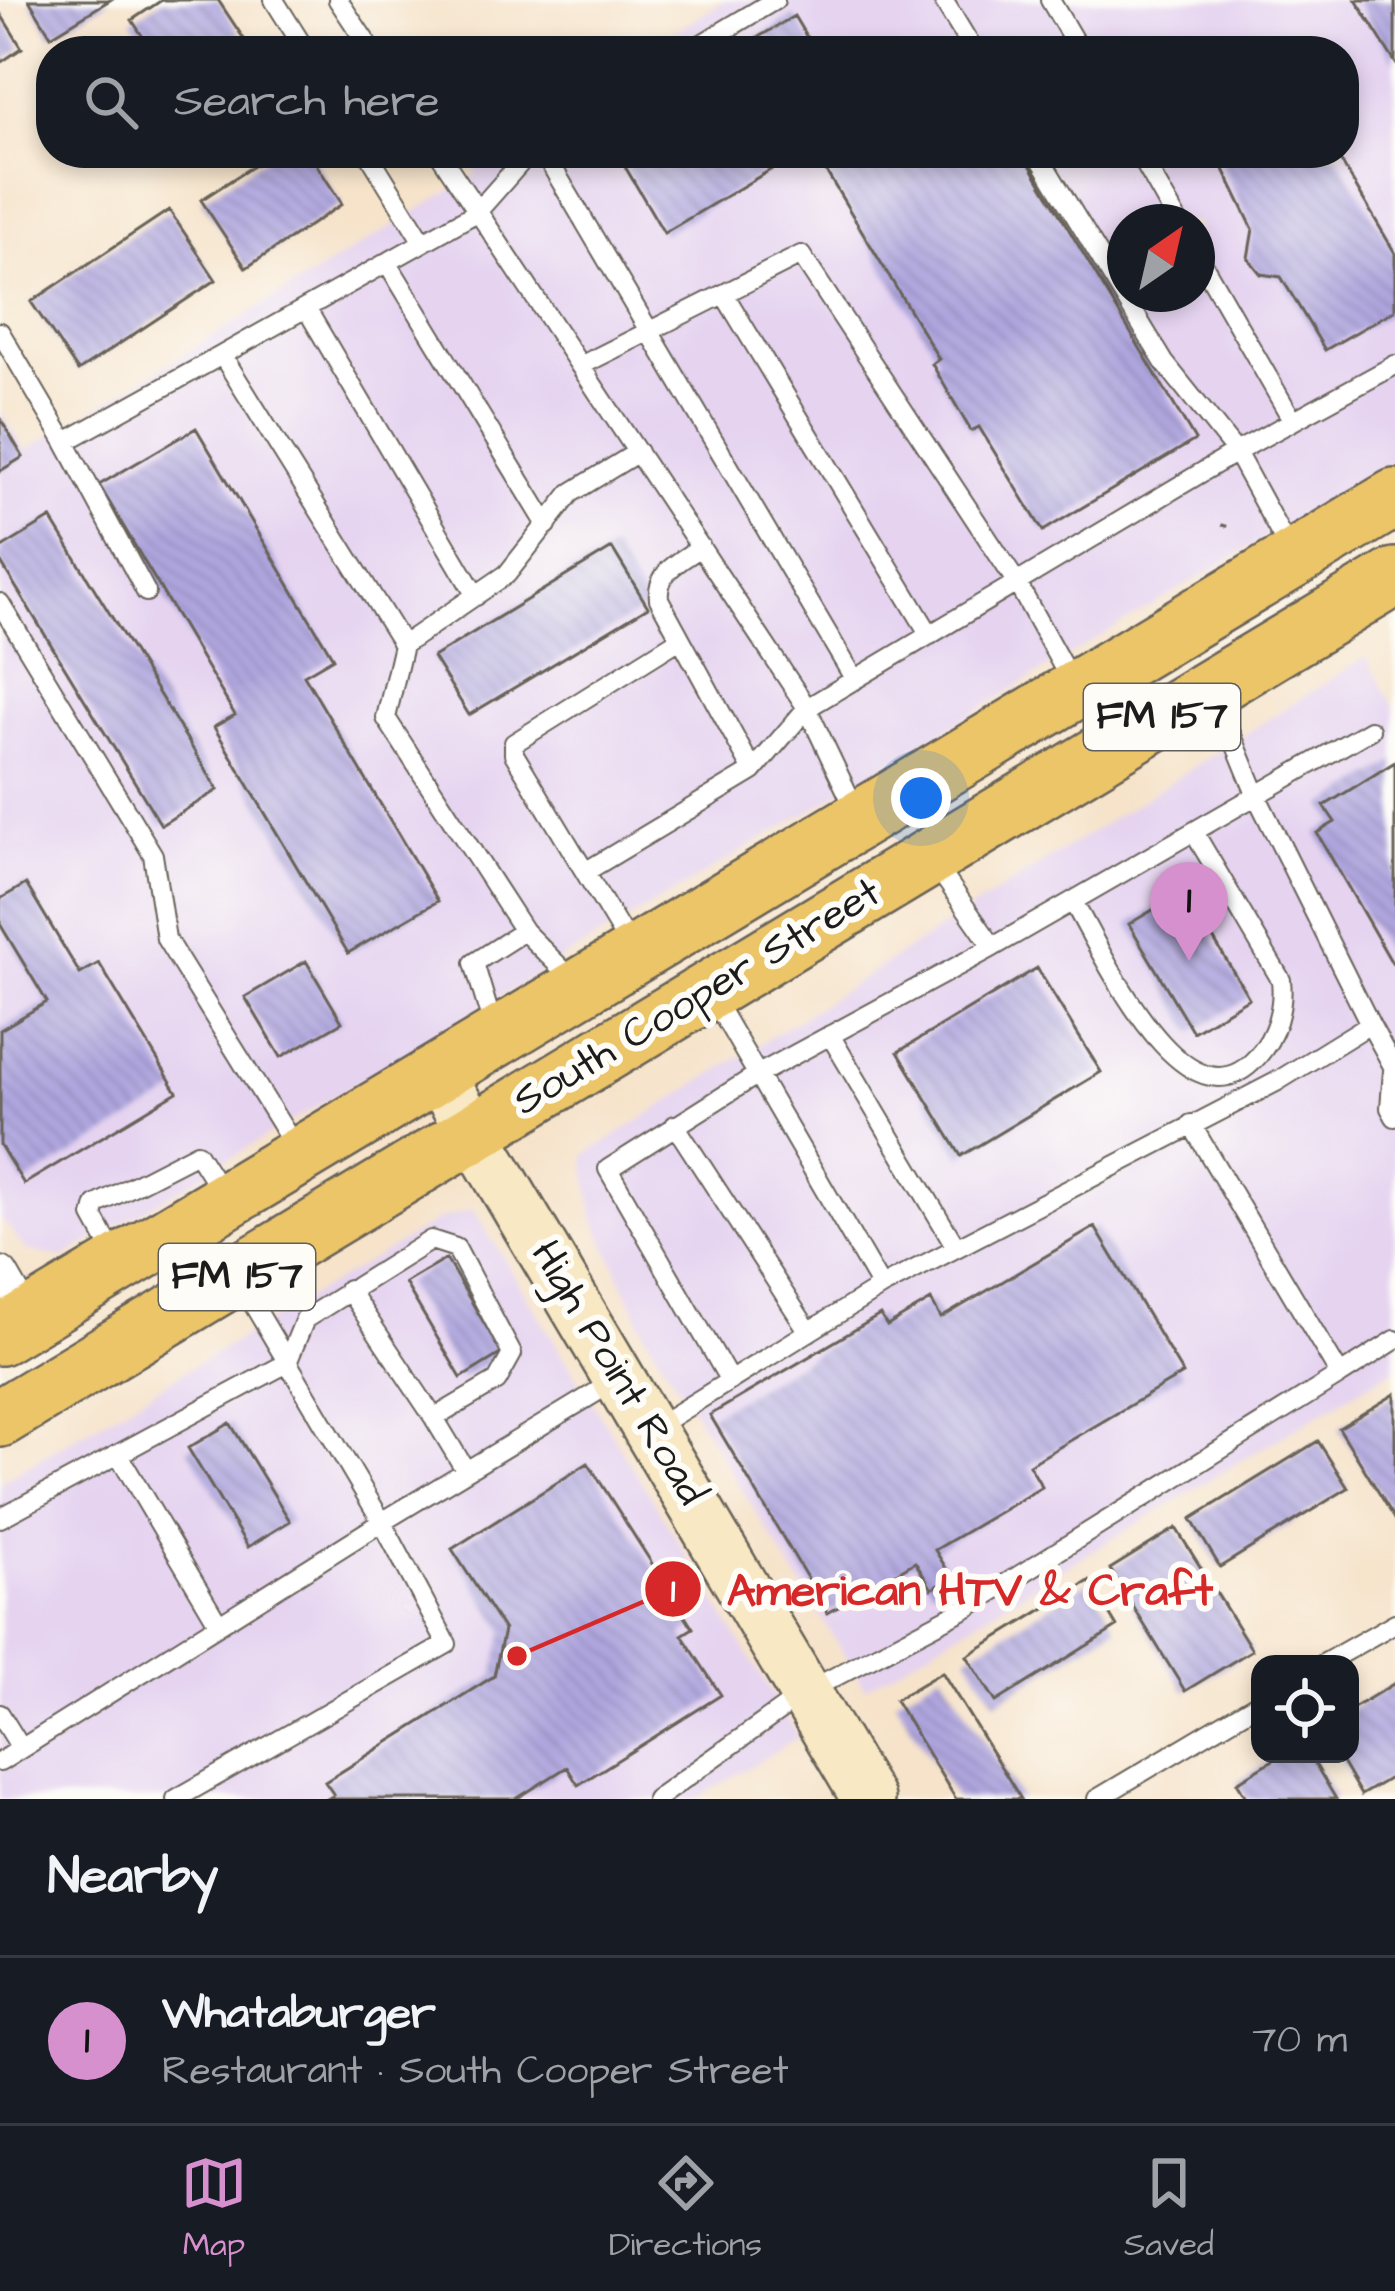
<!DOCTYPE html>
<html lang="en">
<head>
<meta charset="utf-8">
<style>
	:root { --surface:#171b24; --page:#20242c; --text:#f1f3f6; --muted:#9ea1a6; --line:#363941; --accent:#d690ce }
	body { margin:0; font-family:"Architects Daughter",sans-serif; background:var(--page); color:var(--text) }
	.controls { position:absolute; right:36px; bottom:36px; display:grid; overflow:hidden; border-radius:24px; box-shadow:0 6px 18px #0003 }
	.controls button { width:108px; height:108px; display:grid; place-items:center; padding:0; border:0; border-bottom:3px solid var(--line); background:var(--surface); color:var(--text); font:60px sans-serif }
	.compass { position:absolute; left:1107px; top:204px; width:108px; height:108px; border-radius:50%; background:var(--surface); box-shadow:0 6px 18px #0003; rotate:34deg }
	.you { position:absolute; left:921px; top:798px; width:42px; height:42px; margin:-30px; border:9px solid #fff; border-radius:50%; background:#1a73e8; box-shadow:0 0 0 18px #1a73e833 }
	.badge { display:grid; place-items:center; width:78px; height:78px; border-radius:50%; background:var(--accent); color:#111; font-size:39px; font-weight:700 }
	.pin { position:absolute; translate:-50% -99px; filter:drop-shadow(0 3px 6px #0008) }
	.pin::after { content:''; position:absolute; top:63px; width:42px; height:36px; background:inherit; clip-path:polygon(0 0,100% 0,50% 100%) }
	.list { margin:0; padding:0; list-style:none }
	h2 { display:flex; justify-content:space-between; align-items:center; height:156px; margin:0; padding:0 48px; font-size:51px }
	h2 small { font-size:39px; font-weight:400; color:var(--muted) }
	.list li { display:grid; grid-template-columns:78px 1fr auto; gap:36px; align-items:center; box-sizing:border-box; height:168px; padding:0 48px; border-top:3px solid var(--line) }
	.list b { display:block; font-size:45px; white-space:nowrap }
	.list p { margin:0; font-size:39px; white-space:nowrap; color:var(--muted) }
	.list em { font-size:39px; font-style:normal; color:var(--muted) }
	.icon { flex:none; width:66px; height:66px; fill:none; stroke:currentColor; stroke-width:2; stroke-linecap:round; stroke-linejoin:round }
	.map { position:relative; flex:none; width:1395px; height:1799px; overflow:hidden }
	.search { position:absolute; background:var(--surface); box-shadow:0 6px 18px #0003; left:36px; right:36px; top:36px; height:132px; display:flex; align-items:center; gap:30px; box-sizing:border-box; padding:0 42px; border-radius:48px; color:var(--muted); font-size:45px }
	.sheet { height:324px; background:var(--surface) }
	nav { display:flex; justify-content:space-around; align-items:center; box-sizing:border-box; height:168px; border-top:3px solid var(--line); background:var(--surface); font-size:33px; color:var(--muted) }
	nav a { display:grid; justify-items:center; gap:6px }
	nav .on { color:var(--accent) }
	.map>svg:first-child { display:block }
	.built { fill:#e5d3f0; fill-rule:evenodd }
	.building { fill:url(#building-back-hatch) }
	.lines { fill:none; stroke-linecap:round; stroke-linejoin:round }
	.lane-casing { stroke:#686259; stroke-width:22 }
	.street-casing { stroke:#686259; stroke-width:40 }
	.secondary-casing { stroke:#686259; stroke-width:56 }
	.primary-casing { stroke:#686259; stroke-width:62 }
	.path { stroke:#686259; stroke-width:6; stroke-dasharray:3 9; stroke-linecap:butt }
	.lane { stroke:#fff; stroke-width:18 }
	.street { stroke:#fff; stroke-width:36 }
	.secondary { stroke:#f8e8c3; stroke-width:51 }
	.primary { stroke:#edc569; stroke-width:57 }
	.labels { text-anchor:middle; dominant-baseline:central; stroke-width:12; stroke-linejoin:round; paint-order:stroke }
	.shield { fill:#fdfcf7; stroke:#605f5e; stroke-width:3 }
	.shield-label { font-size:39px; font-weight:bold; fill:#1c1c1c }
	.street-label { font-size:42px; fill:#1c1c1c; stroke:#fdfcf7 }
	.leader { fill:none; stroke:#d62828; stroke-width:4.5 }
	.callout-dot { fill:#d62828; stroke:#fdfcf7; stroke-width:4.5 }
	.mark-label { font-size:36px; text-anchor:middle; font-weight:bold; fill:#fff }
	.callout-label { font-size:45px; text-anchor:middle; font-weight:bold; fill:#d62828; stroke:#fdfcf7; stroke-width:12; stroke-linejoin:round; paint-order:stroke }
</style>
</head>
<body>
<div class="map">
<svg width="1395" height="1799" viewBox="0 0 1395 1799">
	<defs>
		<pattern id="building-back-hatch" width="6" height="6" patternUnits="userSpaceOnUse" patternTransform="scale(3)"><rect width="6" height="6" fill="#afa6de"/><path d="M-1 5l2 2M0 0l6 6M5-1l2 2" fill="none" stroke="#968ebe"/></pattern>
	</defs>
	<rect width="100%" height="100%" fill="#fdfcf7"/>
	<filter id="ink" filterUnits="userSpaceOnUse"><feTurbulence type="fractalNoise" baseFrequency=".00833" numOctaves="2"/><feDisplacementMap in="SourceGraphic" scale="24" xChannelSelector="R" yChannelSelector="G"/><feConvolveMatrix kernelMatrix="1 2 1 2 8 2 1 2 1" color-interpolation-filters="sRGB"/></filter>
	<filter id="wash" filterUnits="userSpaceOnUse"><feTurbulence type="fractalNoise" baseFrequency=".004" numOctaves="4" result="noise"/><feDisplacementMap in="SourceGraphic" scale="48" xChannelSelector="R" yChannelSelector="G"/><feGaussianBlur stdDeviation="2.7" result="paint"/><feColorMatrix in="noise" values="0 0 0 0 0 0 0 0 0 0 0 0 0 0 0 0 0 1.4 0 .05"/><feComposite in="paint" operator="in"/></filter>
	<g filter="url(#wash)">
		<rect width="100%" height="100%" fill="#f6e3ca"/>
		<!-- built -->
		<path class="built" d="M725,0H1395V460L64,1258L26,1250L0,1218V411L26,451L477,174L469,159L479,153H1344V51H643ZM1125,222H1197V294H1125Z
			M1366,657L1395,708V1368L865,1688L647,1336L594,1218L584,1156Z
			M473,1209L799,1737L696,1799H0V1482L438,1220Z"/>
		<g id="blocks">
			<!-- building -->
			<path class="building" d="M29,0H110L51,36Z
				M162,0H218L252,51H152L132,20Z
				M1356,0H1395V62Z
				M0,13L22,48L0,63Z
				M794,16L815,51H735Z
				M273,153H309L342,204L246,268L201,200Z
				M617,153H799L664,233Z
				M815,153H1023L1195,440L1043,531L979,427L971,431L932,364L939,359Z
				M1222,153H1336L1395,253V310L1325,350L1281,277L1261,274L1248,258L1253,229L1217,155Z
				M169,210L216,280L78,371L31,302Z
				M0,418L23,457L0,471Z
				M196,428L333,658L304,675L438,901L348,953L214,727L235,715L99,485Z
				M51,518L218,790L161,825L0,561V549Z
				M612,548L648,607L469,715L433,657Z
				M1395,762V961L1392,963L1317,833L1335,822L1324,806Z
				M26,884L80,974L99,963L177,1092L24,1184L0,1145V1030L47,1002L0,924V899Z
				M1185,891L1249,998L1193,1032L1129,924Z
				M306,961L342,1022L281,1057L245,997Z
				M1037,968L1101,1072L961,1156L898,1052Z
				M1095,1227L1183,1374L1029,1465L1042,1487L935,1550L952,1578L932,1589L915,1562L828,1613L710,1415L880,1315L887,1326L931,1300L941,1318Z
				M446,1259L502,1353L461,1378L405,1283Z
				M1395,1394V1519L1339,1428Z
				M230,1423L290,1521L248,1547L188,1448Z
				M1318,1441L1348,1488L1220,1567L1191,1519Z
				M588,1463L693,1628L682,1635L721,1695L578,1785L567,1767L516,1799H327L334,1795L325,1782L494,1676L504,1630L452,1549Z
				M1176,1528L1252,1650L1185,1691L1110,1569Z
				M1089,1581L1117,1627L996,1702L967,1656Z
				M942,1672L1021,1799H956L895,1700Z
				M1395,1683V1775L1361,1795L1337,1754H1350V1710Z
				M1283,1754H1309L1336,1799H1247L1237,1782Z"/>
		</g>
	</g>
	<g filter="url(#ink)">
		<use href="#blocks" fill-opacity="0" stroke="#686259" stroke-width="3"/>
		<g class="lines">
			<defs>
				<path id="lane" d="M274,0L306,51
					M338,0L372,51
					M943,0L974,51
					M1050,0L1080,51
					M690,51L775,0
					M368,153L423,242
					M439,153L807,708L753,771L585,872L632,950
					M544,153L855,680
					M1139,153L1178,222
					M1197,254L1293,421
					M387,262L547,525
					M724,294L930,635
					M306,308L476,596
					M0,332L65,442L222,355L403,645L386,718L524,931L474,963L495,1033
					M222,355L477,212L529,153
					M580,366L801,255L1017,583L1072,683
					M65,442L146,592
					M701,547C681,561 656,571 659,599L753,771
					M1291,553L1236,452L1395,365
					M0,603L153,855L166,939L298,1152
					M403,645L507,574L571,493L638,452
					M857,813L807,708L1236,452L1164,362L1037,153
					M585,872L514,754V743L680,639
					M1073,902C1101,949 1185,1138 1257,1057C1276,1036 1284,1007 1281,980L1195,834
					M524,931L576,983
					M993,947L1370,730
					M713,998L881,1287L1276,1082L1370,1024L1258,799L1214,692
					M1370,1024L1395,1070
					M830,1035L956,1247
					M1393,1071L1390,1108L1395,1117
					M675,1125L809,1332
					M116,1258L93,1216L96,1205L197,1153L224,1196
					M240,1282L382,1522L618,1379
					M348,1289L434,1418
					M1340,1375L1395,1340
					M730,1381L608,1169L755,1076L993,947L935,864
					M652,1429L881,1287
					M118,1454L217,1621
					M0,1518L287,1363L305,1319L431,1240L456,1248L512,1354L497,1381L434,1418L466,1471
					M1323,1664L1395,1623
					M0,1714L21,1748
					M0,1762L382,1522L447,1644L176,1799
					M656,1799L806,1692L970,1606L1340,1375L1191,1124
					M1097,1799L1260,1702"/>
				<path id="street" d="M0,1275L26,1320"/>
				<path id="secondary" d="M438,1073L868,1799"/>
				<path id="primary" d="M0,1336L1395,498
					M0,1418L1395,577"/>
			</defs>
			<!-- lane casing -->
			<use href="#lane" class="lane-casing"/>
			<!-- street casing -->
			<use href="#street" class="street-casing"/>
			<!-- secondary casing -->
			<use href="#secondary" class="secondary-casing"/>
			<!-- primary casing -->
			<use href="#primary" class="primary-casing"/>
			<!-- path -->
			<path class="path" d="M1224,527L1226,520"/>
			<!-- lane -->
			<use href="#lane" class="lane"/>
			<!-- street -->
			<use href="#street" class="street"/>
			<!-- secondary -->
			<use href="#secondary" class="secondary"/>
			<!-- primary -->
			<use href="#primary" class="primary"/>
		</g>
	</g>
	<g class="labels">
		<!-- shield labels -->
		<g class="shield">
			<rect x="1084" y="684" width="156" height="66" rx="9"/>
			<rect x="159" y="1244" width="156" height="66" rx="9"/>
		</g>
		<g class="shield-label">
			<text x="1162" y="717">FM 157</text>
			<text x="237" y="1277">FM 157</text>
		</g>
		<!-- street labels -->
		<g class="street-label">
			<text transform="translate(697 997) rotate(-31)">South Cooper Street</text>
			<text transform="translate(618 1373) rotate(59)">High Point Road</text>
		</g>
	</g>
	<!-- callouts -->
	<path class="leader" d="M517 1656L673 1589"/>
	<g class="callout-dot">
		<circle cx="517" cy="1656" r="12"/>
		<circle cx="673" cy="1589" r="30"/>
	</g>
	<g class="mark-label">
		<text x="673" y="1602">1</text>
	</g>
	<g class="callout-label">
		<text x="970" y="1605">American HTV &amp; Craft</text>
	</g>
</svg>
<div class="controls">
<button><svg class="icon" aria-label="locate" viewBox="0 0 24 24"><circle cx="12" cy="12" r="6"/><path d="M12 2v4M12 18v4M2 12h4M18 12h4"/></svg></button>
</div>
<svg class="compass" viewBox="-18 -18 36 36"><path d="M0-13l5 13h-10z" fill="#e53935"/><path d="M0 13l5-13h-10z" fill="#9ea1a6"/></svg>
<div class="you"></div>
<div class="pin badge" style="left:1189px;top:961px">1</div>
<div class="search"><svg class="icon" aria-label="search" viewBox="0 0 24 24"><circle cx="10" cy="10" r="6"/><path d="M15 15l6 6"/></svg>Search here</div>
</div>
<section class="sheet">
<h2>Nearby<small></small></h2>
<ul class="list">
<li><span class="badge">1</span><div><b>Whataburger</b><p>Restaurant · South Cooper Street</p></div><em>70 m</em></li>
</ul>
</section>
<nav>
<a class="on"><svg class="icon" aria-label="map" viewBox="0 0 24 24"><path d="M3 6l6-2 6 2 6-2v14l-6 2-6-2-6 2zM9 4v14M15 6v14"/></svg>Map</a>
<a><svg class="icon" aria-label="directions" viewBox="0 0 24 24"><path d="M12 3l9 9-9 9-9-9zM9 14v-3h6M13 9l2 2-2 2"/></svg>Directions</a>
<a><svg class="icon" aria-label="saved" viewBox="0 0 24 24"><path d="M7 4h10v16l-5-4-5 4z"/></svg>Saved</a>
</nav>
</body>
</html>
